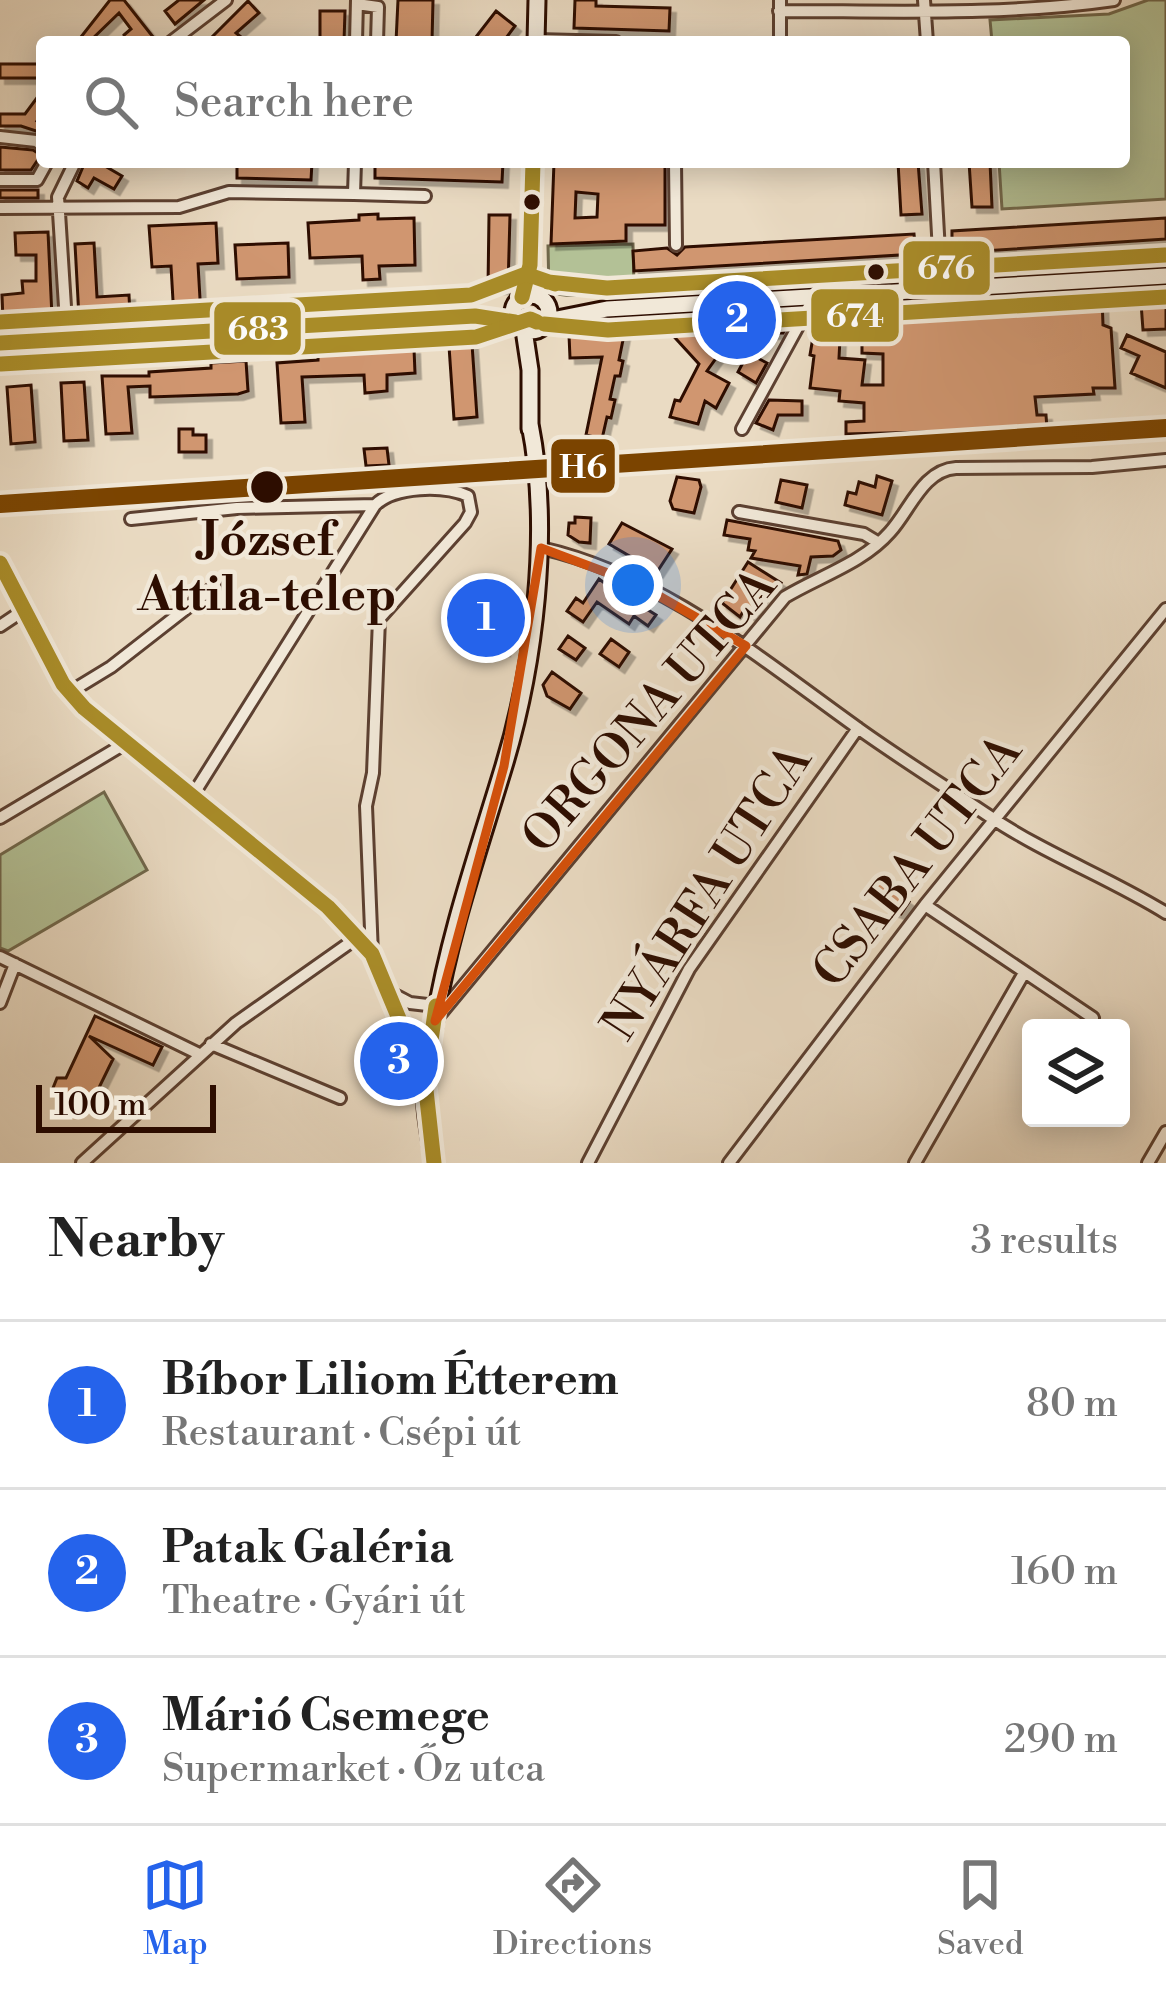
<!DOCTYPE html>
<html lang="en">
<head>
<meta charset="utf-8">
<style>
	:root { --surface:#fff; --page:#f6f6f6; --text:#222; --muted:#767676; --line:#e0e0e0; --accent:#2563eb }
	body { margin:0; font-family:"Libre Bodoni",serif; background:var(--page); color:var(--text) }
	.controls { position:absolute; right:36px; bottom:36px; display:grid; overflow:hidden; border-radius:12px; box-shadow:0 6px 30px #0003 }
	.controls button { width:108px; height:108px; display:grid; place-items:center; padding:0; border:0; border-bottom:3px solid var(--line); background:var(--surface); color:var(--text); font:60px sans-serif }
	.scale { position:absolute; left:36px; bottom:30px; width:180px; box-sizing:border-box; padding-left:12px; border:6px solid #2d0d00; border-top:0; font-size:33px; line-height:42px; white-space:nowrap; color:#2d0d00; -webkit-text-stroke:9px #f1e8d8; paint-order:stroke }
	.you { position:absolute; left:633px; top:585px; width:42px; height:42px; margin:-30px; border:9px solid #fff; border-radius:50%; background:#1a73e8; box-shadow:0 0 0 18px #1a73e833 }
	.badge { display:grid; place-items:center; width:78px; height:78px; border-radius:50%; background:var(--accent); color:#fff; font-size:39px; font-weight:700 }
	.pin { position:absolute; translate:-50% -50%; border:6px solid #fff; box-shadow:0 3px 12px #0006 }
	.list { margin:0; padding:0; list-style:none }
	h2 { display:flex; justify-content:space-between; align-items:center; height:156px; margin:0; padding:0 48px; font-size:51px }
	h2 small { font-size:39px; font-weight:400; color:var(--muted) }
	.list li { display:grid; grid-template-columns:78px 1fr auto; gap:36px; align-items:center; box-sizing:border-box; height:168px; padding:0 48px; border-top:3px solid var(--line) }
	.list b { display:block; font-size:45px; white-space:nowrap }
	.list p { margin:0; font-size:39px; white-space:nowrap; color:var(--muted) }
	.list em { font-size:39px; font-style:normal; color:var(--muted) }
	.icon { flex:none; width:66px; height:66px; fill:none; stroke:currentColor; stroke-width:2; stroke-linecap:round; stroke-linejoin:round }
	.map { position:relative; flex:none; width:1166px; height:1163px; overflow:hidden }
	.search { position:absolute; background:var(--surface); box-shadow:0 6px 30px #0003; left:36px; right:36px; top:36px; height:132px; display:flex; align-items:center; gap:30px; box-sizing:border-box; padding:0 42px; border-radius:12px; color:var(--muted); font-size:45px }
	.sheet { height:660px; background:var(--surface) }
	nav { display:flex; justify-content:space-around; align-items:center; box-sizing:border-box; height:168px; border-top:3px solid var(--line); background:var(--surface); font-size:33px; color:var(--muted) }
	nav a { display:grid; justify-items:center; gap:6px }
	nav .on { color:var(--accent) }
	.map>svg:first-child { display:block }
	.green { fill:#b3c196; stroke:#70674b; stroke-width:3 }
	.building { fill:#d09670; stroke:#2d0d00; stroke-width:3; fill-rule:evenodd; filter:url(#shadow) }
	.lines { fill:none; stroke-linecap:round; stroke-linejoin:round }
	.street-casing { stroke:#5c4031; stroke-width:16 }
	.secondary-casing { stroke:#2d0d00; stroke-width:21 }
	.street { stroke:#f1e8d8; stroke-width:10 }
	.secondary { stroke:#f1e8d8; stroke-width:15 }
	.bus-1-casing { stroke:#f1e8d8; stroke-width:24 }
	.bus-2-casing { stroke:#f1e8d8; stroke-width:24 }
	.bus-3-casing { stroke:#f1e8d8; stroke-width:24 }
	.bus-1 { stroke:#a98c28; stroke-width:15 }
	.bus-2 { stroke:#a98c28; stroke-width:15 }
	.bus-3 { stroke:#a98c28; stroke-width:15 }
	.rail-1-casing { stroke:#f1e8d8; stroke-width:27 }
	.rail-1 { stroke:#7b4400; stroke-width:18 }
	.marked { fill:none; stroke:#d5510b; stroke-width:9; stroke-linejoin:round }
	.bus-dot { fill:#2d0d00; stroke:#f1e8d8; stroke-width:4.5 }
	.labels { text-anchor:middle; dominant-baseline:central; stroke-width:9; stroke-linejoin:round; paint-order:stroke }
	.stop-label { font-size:48px; font-weight:bold; fill:#2d0d00; stroke:#f1e8d8 }
	.street-label { font-size:48px; fill:#2d0d00; stroke:#f1e8d8 }
	.line-badge { stroke:#f1e8d8; stroke-width:4.5 }
	.badge-label { font-size:33px; text-anchor:middle; font-weight:bold; fill:#fff }
</style>
</head>
<body>
<div class="map">
<svg width="1166" height="1163" viewBox="0 0 1166 1163">
	<defs>
		<filter id="shadow"><feDropShadow dx="5.5" dy="5.5" stdDeviation="0" flood-color="#0004"/></filter>
	</defs>
	<rect width="100%" height="100%" fill="#eadbc3"/>
	<filter id="stains"><feTurbulence type="fractalNoise" baseFrequency=".00167" numOctaves="4"/><feColorMatrix values="0 0 0 0 .2 0 0 0 0 .09 0 0 0 0 .02 0 0 0 .5 -.17"/></filter>
	<radialGradient id="worn" r=".72"><stop offset=".6" stop-color="#630" stop-opacity="0"/><stop offset="1" stop-color="#630" stop-opacity=".3"/></radialGradient>
	<!-- green -->
	<path class="green" d="M1148,0H1166V199L1002,209L999,162H1124V42H992L990,20L1109,14Z
		M633,244L634,287C603,289 580,301 549,292L548,246Z
		M104,792L147,870L8,951L0,948V855Z"/>
	<!-- building -->
	<path class="building" d="M110,0H124L157,42H127L124,35L131,29L119,13L89,42H77Z
		M179,0H204L175,24L165,11Z
		M398,0H433L432,42H396Z
		M575,0H596V6L670,8L669,31L574,28Z
		M248,1L259,13L236,33L247,42H207Z
		M320,11H345L344,42H320Z
		M496,11L515,26L503,42H472Z
		M0,64H41V78H0Z
		M42,91V115L37,121L42,124V133L21,126H0V114H25Z
		M0,147L33,150L41,155L31,170H0Z
		M85,162H98L122,176L114,189L94,178L88,188L77,181Z
		M237,162H312L311,180L237,178Z
		M375,162H503L502,182L375,178Z
		M554,162H665V225H626V241L551,244ZM576,192L598,194L597,217L575,218Z
		M898,162H918L922,214L901,215Z
		M969,162H990L992,207H972Z
		M0,190H38V198H0Z
		M378,214V219L414,218L415,265L379,266L380,279L363,280L362,256L310,258L308,223L359,220V215Z
		M489,215H510L508,288H488Z
		M1166,218V239L952,253V231Z
		M216,223L218,263L198,264L201,316L174,318L171,266L152,267L149,226Z
		M48,232L52,317L3,320L2,295L23,293L22,281H36V255H16L15,233Z
		M914,234L916,254L634,271L633,251L667,248L677,255L685,247Z
		M94,243L97,297L129,295L130,315L79,318L75,244Z
		M288,243L289,277L237,279L235,245Z
		M1102,298L1103,325L1111,328L1115,388H1093L1094,394L1035,397L1037,415H1046L1047,429L846,434V422L864,421V403L839,401L840,391L810,388L814,356L810,355L817,313L841,319L839,358L865,360L862,385H883V354L862,353V309L933,313V302L996,300V310L1038,308V301Z
		M1166,302V329L1143,330L1141,303Z
		M728,314L789,315V322L783,333H763V342H752V332L704,333L724,347L707,371L729,383L716,408L705,401L698,424L670,417L675,400L680,401L699,364L667,329H662V318Z
		M609,321L626,325L619,360L623,361L620,376H615L610,399L615,400L611,418L607,417L602,439L586,435L602,357L570,358L569,335L607,333Z
		M1127,335L1166,352V388L1131,373L1139,356L1121,348Z
		M472,344L477,417L454,419L449,346Z
		M414,349L415,373L387,375V391L365,393L364,375L302,377L305,422L281,423L277,363L318,360V354Z
		M748,353L767,363L756,383L738,372Z
		M246,361L248,391L238,394L150,397V386L128,387L132,433L106,434L102,376H149V372L211,368V363Z
		M84,382L88,440L64,441L61,383Z
		M31,385L35,442L11,444L7,387Z
		M769,400L802,401V415H778L773,430L756,423Z
		M179,429H193V435H206V452H179Z
		M387,448L389,465L366,466L364,449Z
		M877,476L892,481L882,515L845,505L848,492L856,494L859,482L875,487Z
		M677,477L699,480L701,487L694,513L673,509L670,501Z
		M781,480L807,485L802,508L776,502Z
		M575,517L591,518L590,543L579,542L568,535L569,523H575Z
		M727,520L838,541L841,550L833,556L811,557L807,574L798,575L800,566L751,558L755,551L748,550L750,539L724,535Z
		M622,523L672,549L657,572L609,544Z
		M748,562L781,583L770,598L764,594L749,614L744,610L740,617L722,603Z
		M599,579L643,611L645,608L656,615L648,626L634,616L629,624L597,602L583,622L567,611L576,598L583,603Z
		M483,592L510,624L505,626L504,650L493,647V642L461,611Z
		M568,636L585,648L576,660L559,649Z
		M611,639L629,652L619,667L600,654Z
		M552,672L581,693L570,709L547,696L543,685Z
		M879,881L909,902L901,914L886,908L888,904L873,892Z
		M95,1016L162,1047L153,1065L89,1036L113,1059L91,1104H87L53,1088L57,1078H66Z"/>
	<g class="lines">
		<defs>
			<path id="street" d="M780,0V42
				M924,0L927,42
				M357,4L378,7L377,42
				M779,11C890,11 1004,16 1114,0
				M536,40L616,42
				M171,42L226,0
				M356,42L357,0
				M0,137L36,141L42,145
				M675,162L676,245
				M934,162L941,288
				M0,180H37
				M37,180L47,162
				M354,194L425,196
				M0,208L179,207L229,192L354,194L355,162
				M67,338L58,197L75,162
				M742,429L814,297
				M739,512L864,534L879,543
				M131,519L237,508L375,505
				M541,548C661,575 761,659 859,729C901,759 946,787 989,816C1045,854 1110,878 1166,913
				M0,563L63,684L84,708L328,907L372,954L423,1078
				M0,626L24,610
				M70,692L111,667L215,586
				M193,795L375,505C395,486 443,485 468,496L471,512L465,523L379,619L373,773L366,806L372,954
				M0,818L126,743
				M925,905L1093,1018
				M0,957L199,1054
				M389,992L410,1003L436,1006
				M0,1003L15,964
				M437,1018L785,597C820,576 863,563 890,532C910,510 923,470 956,468L1092,467L1166,460
				M211,1044L340,1098
				M82,1163L236,1023L358,937
				M588,1163L689,969L858,728
				M729,1163L925,905L1166,609
				M915,1163L1024,973
				M1148,1163L1166,1132"/>
			<path id="secondary" d="M536,42L537,0
				M513 313a18 18 0 1 1 36 0a18 18 0 1 1-36 0Z
				M522,297L530,265L533,162
				M547,321L607,309L1166,276
				M524,330L530,370V429
				M0,343L475,316L515,322
				M434,1163C430,1136 424,1108 425,1081C426,1063 431,1044 434,1026C448,937 477,855 503,769C535,665 551,530 530,424"/>
		</defs>
		<!-- street casing -->
		<use href="#street" class="street-casing"/>
		<!-- secondary casing -->
		<use href="#secondary" class="secondary-casing"/>
		<!-- street -->
		<use href="#street" class="street"/>
		<!-- secondary -->
		<use href="#secondary" class="secondary"/>
		<defs>
			<path id="bus-1" d="M522,297L530,265L533,162
				M0,343L475,316L515,322
				M0,563L63,684L84,708L328,907L372,954L425,1081
				M434,1163L425,1081L436,1006"/>
			<path id="bus-2" d="M544,324L608,330L1166,297
				M1,364L476,337L530,319L537,322"/>
			<path id="bus-3" d="M548,282L607,288L1165,255
				M0,322L471,295L526,274L555,284"/>
		</defs>
		<!-- bus-1 casing -->
		<use href="#bus-1" class="bus-1-casing"/>
		<!-- bus-2 casing -->
		<use href="#bus-2" class="bus-2-casing"/>
		<!-- bus-3 casing -->
		<use href="#bus-3" class="bus-3-casing"/>
		<!-- bus-1 -->
		<use href="#bus-1" class="bus-1"/>
		<!-- bus-2 -->
		<use href="#bus-2" class="bus-2"/>
		<!-- bus-3 -->
		<use href="#bus-3" class="bus-3"/>
		<defs>
			<path id="rail-1" d="M0,504L1166,428"/>
		</defs>
		<!-- rail-1 casing -->
		<use href="#rail-1" class="rail-1-casing"/>
		<!-- rail-1 -->
		<use href="#rail-1" class="rail-1"/>
	</g>
	<!-- marked area -->
	<path class="marked" d="M541,548L640,585L746,646L435,1021L504,766Z"/>
	<!-- markers -->
	<g class="bus-dot">
		<circle cx="532" cy="202" r="10"/>
		<circle cx="876" cy="272" r="10"/>
		<circle cx="267" cy="487" r="18"/>
	</g>
	<g class="labels">
		<!-- stop labels -->
		<g class="stop-label">
			<text x="267" y="541">József<tspan x="267" dy="55">Attila-telep</tspan></text>
		</g>
		<!-- street labels -->
		<g class="street-label">
			<text transform="translate(650 712) rotate(-49)">ORGONA UTCA</text>
			<text transform="translate(918 862) rotate(-52)">CSABA UTCA</text>
			<text transform="translate(708 893) rotate(-57)">NYÁRFA UTCA</text>
		</g>
	</g>
	<g class="line-badge">
		<rect x="901" y="239" width="91" height="58" rx="12" fill="#a98c28"/>
		<rect x="809" y="287" width="92" height="57" rx="12" fill="#a98c28"/>
		<rect x="212" y="300" width="91" height="57" rx="12" fill="#a98c28"/>
		<rect x="549" y="437" width="68" height="58" rx="12" fill="#7b4400"/>
	</g>
	<g class="badge-label">
		<text x="946" y="279">676</text>
		<text x="855" y="327">674</text>
		<text x="258" y="340">683</text>
		<text x="583" y="478">H6</text>
	</g>
	<rect width="100%" height="100%" filter="url(#stains)"/>
	<rect width="100%" height="100%" fill="url(#worn)"/>
</svg>
<div class="controls">
<button><svg class="icon" aria-label="layers" viewBox="0 0 24 24"><path d="M12 4l9 5-9 5-9-5zM3 14l9 5 9-5"/></svg></button>
</div>
<div class="scale">100 m</div>
<div class="you"></div>
<div class="pin badge" style="left:486px;top:618px">1</div>
<div class="pin badge" style="left:737px;top:320px">2</div>
<div class="pin badge" style="left:399px;top:1061px">3</div>
<div class="search"><svg class="icon" aria-label="search" viewBox="0 0 24 24"><circle cx="10" cy="10" r="6"/><path d="M15 15l6 6"/></svg>Search here</div>
</div>
<section class="sheet">
<h2>Nearby<small>3 results</small></h2>
<ul class="list">
<li><span class="badge">1</span><div><b>Bíbor Liliom Étterem</b><p>Restaurant · Csépi út</p></div><em>80 m</em></li>
<li><span class="badge">2</span><div><b>Patak Galéria</b><p>Theatre · Gyári út</p></div><em>160 m</em></li>
<li><span class="badge">3</span><div><b>Márió Csemege</b><p>Supermarket · Őz utca</p></div><em>290 m</em></li>
</ul>
</section>
<nav>
<a class="on"><svg class="icon" aria-label="map" viewBox="0 0 24 24"><path d="M3 6l6-2 6 2 6-2v14l-6 2-6-2-6 2zM9 4v14M15 6v14"/></svg>Map</a>
<a><svg class="icon" aria-label="directions" viewBox="0 0 24 24"><path d="M12 3l9 9-9 9-9-9zM9 14v-3h6M13 9l2 2-2 2"/></svg>Directions</a>
<a><svg class="icon" aria-label="saved" viewBox="0 0 24 24"><path d="M7 4h10v16l-5-4-5 4z"/></svg>Saved</a>
</nav>
</body>
</html>
